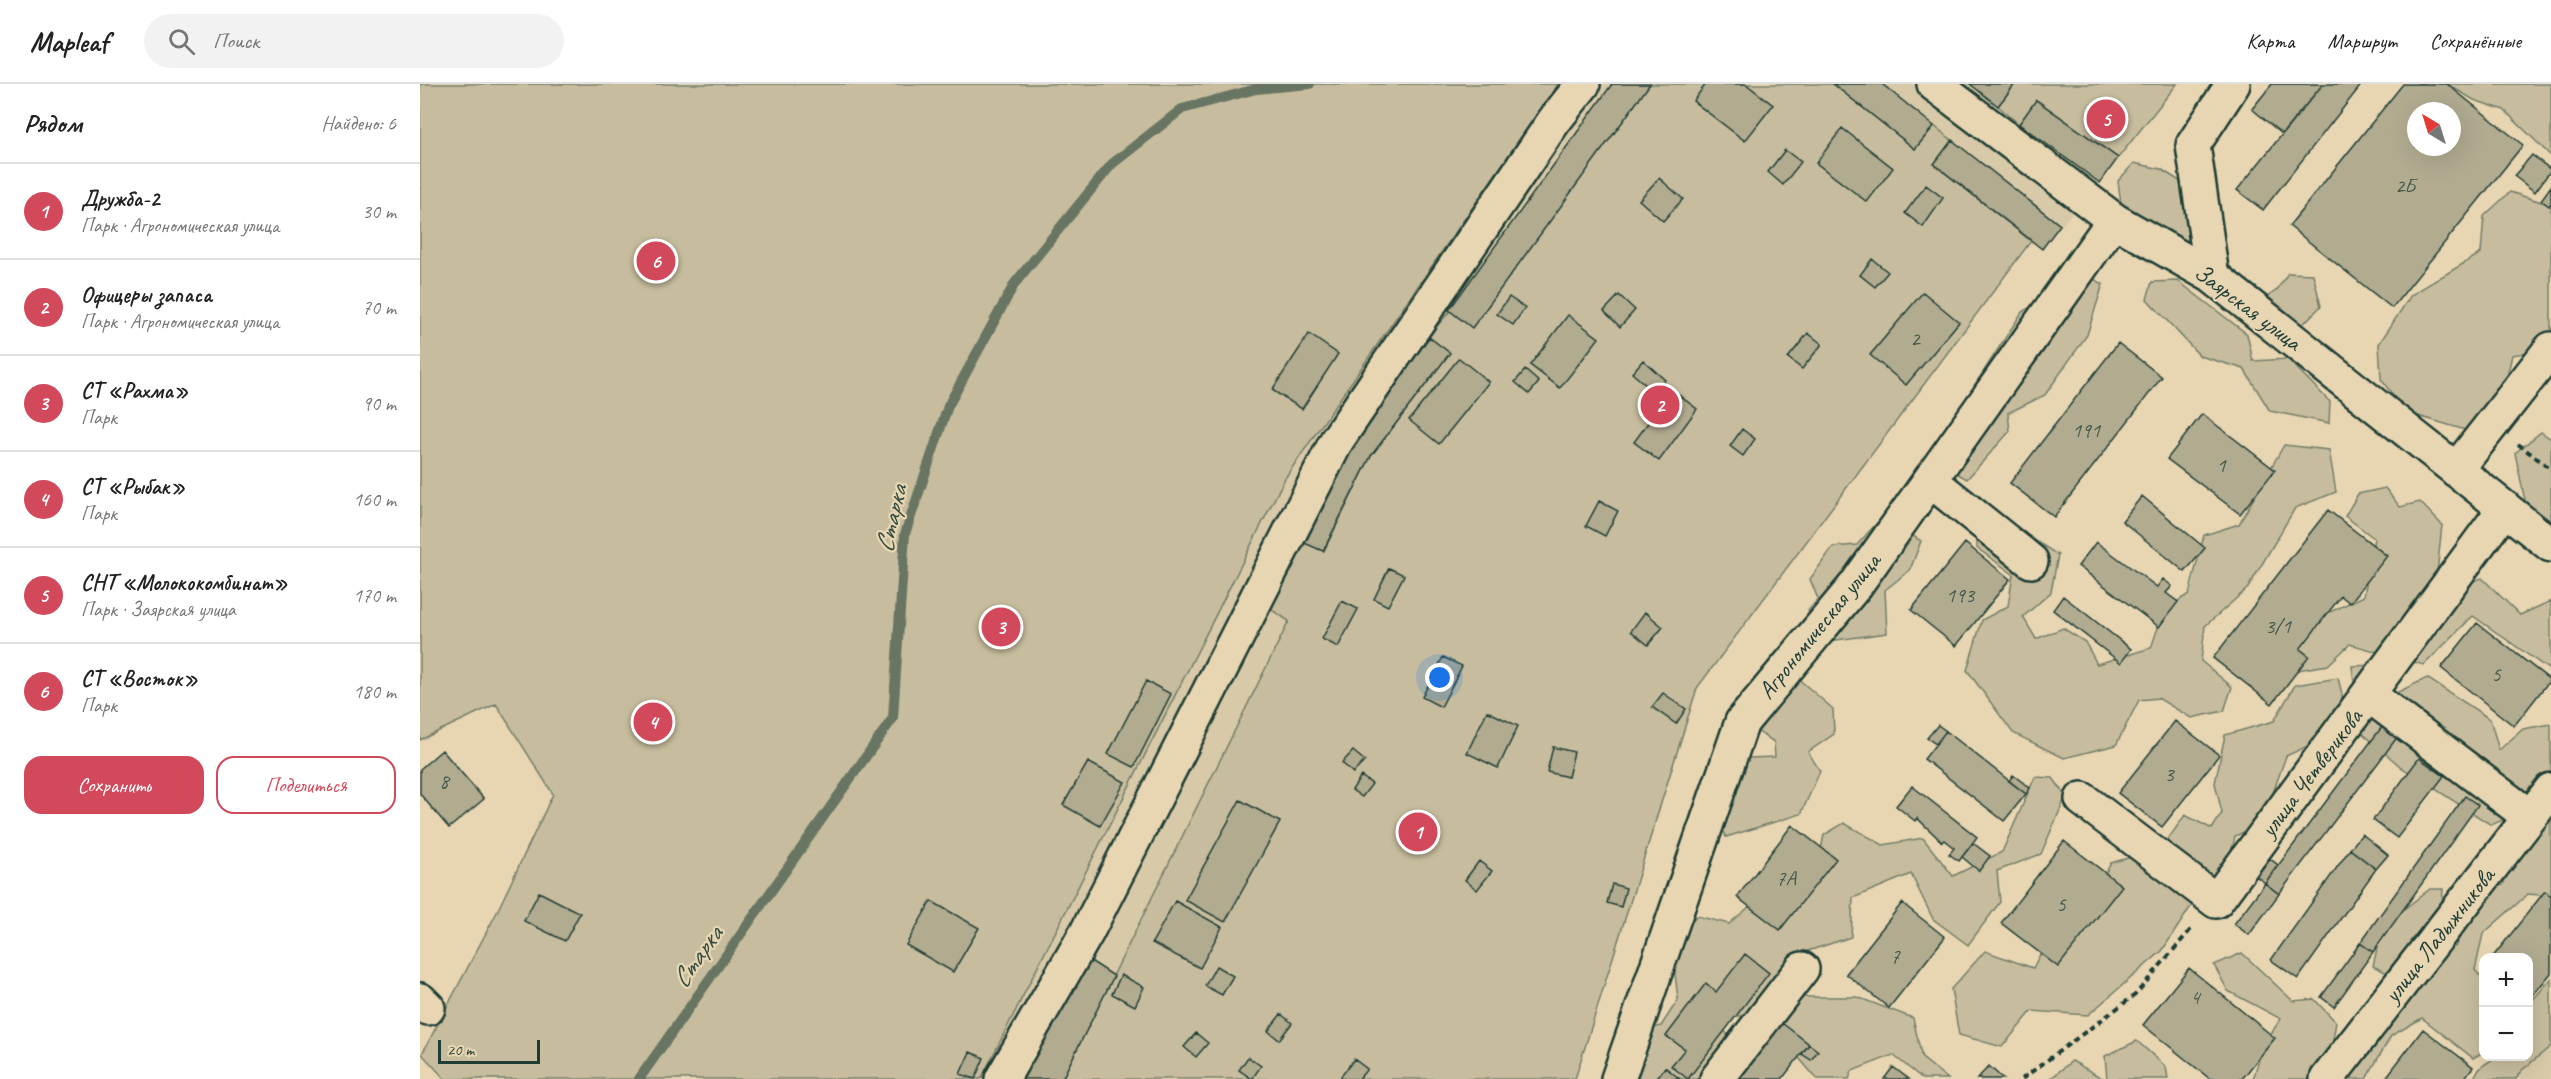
<!DOCTYPE html>
<html lang="ru">
<head>
<meta charset="utf-8">
<style>
	:root { --surface:#fff; --page:#f2f2f2; --text:#222; --muted:#767676; --line:#e0e0e0; --accent:#d1495b }
	body { margin:0; font-family:Caveat,sans-serif; background:var(--page); color:var(--text) }
	.controls { position:absolute; right:18px; bottom:18px; display:grid; overflow:hidden; border-radius:12px; box-shadow:0 6px 24px #0002 }
	.controls button { width:54px; height:54px; display:grid; place-items:center; padding:0; border:0; border-bottom:2px solid var(--line); background:var(--surface); color:var(--text); font:30px sans-serif }
	.compass { position:absolute; left:1987px; top:18px; width:54px; height:54px; border-radius:50%; background:var(--surface); box-shadow:0 6px 24px #0002; rotate:322deg }
	.scale { position:absolute; left:18px; bottom:15px; width:102px; box-sizing:border-box; padding-left:6px; border:3px solid #1f3d34; border-top:0; font-size:16px; line-height:21px; white-space:nowrap; color:#1f3d34; -webkit-text-stroke:4px #e8d6b3; paint-order:stroke }
	.you { position:absolute; left:1020px; top:594px; width:21px; height:21px; margin:-15px; border:4px solid #fff; border-radius:50%; background:#1a73e8; box-shadow:0 0 0 9px #1a73e833 }
	.badge { display:grid; place-items:center; width:39px; height:39px; border-radius:50%; background:var(--accent); color:#fff; font-size:20px; font-weight:700 }
	.pin { position:absolute; translate:-50% -50%; border:3px solid #fff; box-shadow:0 2px 6px #0006 }
	.list { margin:0; padding:0; list-style:none }
	h2 { display:flex; justify-content:space-between; align-items:center; height:78px; margin:0; padding:0 24px; font-size:26px }
	h2 small { font-size:20px; font-weight:400; color:var(--muted) }
	.list li { display:grid; grid-template-columns:39px 1fr auto; gap:18px; align-items:center; box-sizing:border-box; height:96px; padding:0 24px; border-top:2px solid var(--line) }
	.list b { display:block; font-size:22px; white-space:nowrap }
	.list p { margin:0; font-size:20px; white-space:nowrap; color:var(--muted) }
	.list em { font-size:20px; font-style:normal; color:var(--muted) }
	.actions { display:flex; gap:12px; padding:18px 24px }
	.actions a { flex:1; padding:14px 0; border:2px solid var(--accent); border-radius:18px; text-align:center; font-size:21px; color:var(--accent) }
	.actions .main { background:var(--accent); color:#fff }
	.icon { flex:none; width:33px; height:33px; fill:none; stroke:currentColor; stroke-width:2; stroke-linecap:round; stroke-linejoin:round }
	.map { position:relative; flex:none; width:2131px; height:995px; overflow:hidden }
	header { display:flex; align-items:center; gap:36px; box-sizing:border-box; height:84px; padding:0 30px; background:var(--surface); border-bottom:2px solid var(--line) }
	header strong { font-size:28px }
	nav { display:flex; gap:33px; margin-inline-start:auto; font-size:21px }
	.search { width:420px; height:54px; background:var(--page); display:flex; align-items:center; gap:15px; box-sizing:border-box; padding:0 21px; border-radius:33px; color:var(--muted); font-size:22px }
	main { display:flex }
	aside { flex:1; background:var(--surface) }
	.map>svg:first-child { display:block }
	.built { fill:#d8c9a8 }
	.green { fill:#c7bd9e; stroke:#737d69; stroke-width:1.5 }
	.lines { fill:none; stroke-linecap:round; stroke-linejoin:round }
	.stream { stroke:#687562; stroke-width:10 }
	.building { fill:#b1ab90; stroke:#1f3d34; stroke-width:1.5; fill-rule:evenodd }
	.minor-casing { stroke:#1f3d34; stroke-width:38 }
	.path { stroke:#1f3d34; stroke-width:4; stroke-dasharray:6 4.5; stroke-linecap:butt }
	.minor { stroke:#e8d6b3; stroke-width:33 }
	.labels { text-anchor:middle; dominant-baseline:central; stroke-width:4.5; stroke-linejoin:round; paint-order:stroke }
	.number-label { font-size:21px; fill:#44584b }
	.street-label { font-size:24px; fill:#1f3d34; stroke:#e8d6b3 }
	.water-label { font-size:26px; font-style:italic; fill:#314b40; stroke:#e8d6b3 }
</style>
</head>
<body>
<header>
<strong>Mapleaf</strong>
<div class="search"><svg class="icon" aria-label="search" viewBox="0 0 24 24"><circle cx="10" cy="10" r="6"/><path d="M15 15l6 6"/></svg>Поиск</div>
<nav><a>Карта</a><a>Маршрут</a><a>Сохранённые</a></nav>
</header>
<main>
<aside>
<h2>Рядом<small>Найдено: 6</small></h2>
<ul class="list">
<li><span class="badge">1</span><div><b>Дружба-2</b><p>Парк · Агрономическая улица</p></div><em>30 m</em></li>
<li><span class="badge">2</span><div><b>Офицеры запаса</b><p>Парк · Агрономическая улица</p></div><em>70 m</em></li>
<li><span class="badge">3</span><div><b>СТ «Рахма»</b><p>Парк</p></div><em>90 m</em></li>
<li><span class="badge">4</span><div><b>СТ «Рыбак»</b><p>Парк</p></div><em>160 m</em></li>
<li><span class="badge">5</span><div><b>СНТ «Молококомбинат»</b><p>Парк · Заярская улица</p></div><em>170 m</em></li>
<li><span class="badge">6</span><div><b>СТ «Восток»</b><p>Парк</p></div><em>180 m</em></li>
</ul>
<div class="actions"><a class="main">Сохранить</a><a>Поделиться</a></div>
</aside>
<div class="map">
<svg width="2131" height="995" viewBox="0 0 2131 995">
	<rect width="100%" height="100%" fill="#e8d6b3"/>
	<filter id="ink" filterUnits="userSpaceOnUse"><feTurbulence type="fractalNoise" baseFrequency=".0167" numOctaves="2"/><feDisplacementMap in="SourceGraphic" scale="12" xChannelSelector="R" yChannelSelector="G"/><feConvolveMatrix kernelMatrix="1 2 1 2 8 2 1 2 1" color-interpolation-filters="sRGB"/></filter>
	<g filter="url(#ink)">
		<!-- built -->
		<path class="built" d="M1138,0H1230L1018,241L1009,253L1030,269L951,372L903,467L847,523L869,536L642,995H561L865,394Z
			M1413,0H1595L1598,40L1616,16L1698,74L1622,165Z
			M2131,924V995H2076L2108,972Z"/>
		<!-- green -->
		<path class="green" d="M0,0H1138L865,394L561,995H25L2,970L76,830L133,710L76,620L0,656Z
			M1230,0H1413L1495,65L1514,42L1532,56L1514,80L1611,157L1277,604L1155,995H642L869,537L847,523L882,458L904,467L951,372L1029,270L1009,253L1018,241Z
			M1595,0H1757L1698,74L1617,16L1599,40L1578,22Z
			M2027,0H2131V72L2084,26L2054,16Z
			M1714,79L1741,85L1775,107L1771,158L1759,168L1707,164L1698,97Z
			M2090,108L2131,121V281L2111,268L2092,271L2083,310L2045,346L1985,328L1961,295L1959,260L1991,211L2061,169L2064,132Z
			M1868,189L1893,190L1901,222L1878,245L1839,219L1857,206Z
			M1665,190L1683,200L1667,251L1625,311L1588,329L1590,347L1547,395L1527,384L1554,323V302L1602,228Z
			M1758,197L1827,250L1833,277L1868,275L1910,318L1909,339L1850,327L1824,285L1780,272L1727,215L1732,198Z
			M2121,348L2131,355V449L2108,431L2095,369Z
			M1864,361L1909,366L1916,408L1875,424L1828,504L1785,542L1781,577L1812,603L1804,627L1771,634L1738,614L1719,616L1696,661L1644,674L1593,649L1547,586L1562,536L1588,522L1593,490L1557,464V447L1591,441L1638,471L1631,508L1603,533L1616,555L1643,544L1665,558L1677,580L1731,564L1744,526L1769,510L1784,451L1819,440Z
			M1965,404L1980,423L2000,418L2022,441L2015,508L2062,494L2100,531L2131,517V587L2053,532L2004,581L1930,560L1908,581L1859,589L1872,546L1944,512L1954,454L1925,432L1938,410Z
			M1463,432L1501,457L1490,486L1465,506L1467,549L1409,557L1388,527L1398,515L1390,495L1413,463L1437,461Z
			M1360,579L1413,625L1414,650L1388,668L1400,687L1381,730L1306,753L1288,707L1301,675L1355,673L1354,658L1315,633L1334,598Z
			M1958,581L1974,610L2007,594L2070,635L2079,666L2103,645L2131,640V812L2108,810L2063,850L2055,886L2063,895V968L2053,974L2002,934L1971,952L1946,995H1916V986L1964,950L1990,900L1953,882L1962,842L2010,805H2023L2019,860L2035,863L2063,805L2083,801L2098,763L2122,750L2114,723L2071,741L1981,683L1940,647L1932,582Z
			M1918,594L1925,622L1903,655L1866,672L1842,740L1815,752L1808,788L1777,813L1742,867L1668,931L1612,927L1582,963L1539,951L1531,905L1565,867L1613,884L1627,857L1656,844L1691,779L1742,764L1765,731L1792,745L1802,729L1795,699L1805,651L1854,637L1875,601Z
			M1615,693L1633,694L1646,712L1621,770L1577,787L1580,818L1548,861L1513,835L1491,790L1433,814L1431,853L1385,868L1335,930L1295,935L1315,960L1300,987L1281,991L1278,995H1204L1200,951L1241,942L1258,916L1251,855L1277,832L1309,840L1370,788L1398,780L1404,751L1424,739L1463,761L1503,754L1533,792L1582,768Z
			M1822,869L1873,917L1894,915L1916,938L1908,986L1896,995H1833L1844,959L1861,935L1808,907L1794,881Z
			M2131,895V962L2101,987L2096,995H2053C2065,971 2085,972 2108,972L2109,920Z
			M1372,913H1437L1493,934L1502,974L1528,995H1503L1473,971L1432,987L1429,995H1397L1367,960L1353,936Z
			M1717,957L1746,983L1748,995H1687L1685,972Z
			M1652,977L1684,995H1630Z"/>
		<g class="lines">
			<!-- stream -->
			<path class="stream" d="M219,995L473,634L485,450L528,322L595,199L692,80L762,25L836,5L890,0"/>
		</g>
		<!-- building -->
		<path class="building" d="M1192,0H1230L1052,244L1029,226Z
			M1286,0H1326L1353,21L1325,57L1273,17Z
			M1413,0H1462L1514,42L1495,65Z
			M1550,0H1595L1578,22Z
			M1852,0H1903L1862,50L1832,25Z
			M1903,0H1942L1843,126L1817,106Z
			M1983,0H2027L2103,61L1972,224L1869,142ZM1996,27H2032V63H1996Z
			M1616,16L1698,74L1680,99L1599,40Z
			M1422,44L1473,84L1447,118L1396,79Z
			M1532,56L1640,141L1622,165L1514,80Z
			M1365,66L1381,78L1363,101L1348,88Z
			M2112,71L2131,86L2115,108L2094,92Z
			M1239,94L1263,115L1243,137L1219,116Z
			M1506,101L1523,114L1503,143L1485,129Z
			M2131,102V119L2129,122L2121,116Z
			M1452,175L1468,188L1455,203L1440,191Z
			M1503,208L1539,238L1486,301L1450,271Z
			M1199,211L1215,226L1200,243L1184,227Z
			M1089,213L1105,224L1093,241L1077,230Z
			M1148,231L1179,254L1140,304L1110,281Z
			M1388,249L1402,260L1382,285L1368,274Z
			M889,250L918,270L882,325L852,306Z
			M1009,253L1030,269L951,372L903,467L882,458L934,356Z
			M1698,259L1742,293L1634,433L1590,399Z
			M1039,274L1069,298L1019,360L989,336Z
			M1223,276L1245,296L1234,308L1212,289Z
			M1105,286L1119,298L1109,310L1095,298Z
			M1252,306L1277,325L1239,377L1214,358Z
			M1782,330L1855,386L1820,430L1747,375Z
			M1322,345L1335,355L1323,372L1310,362Z
			M1722,412L1785,464L1765,488L1702,437Z
			M1179,417L1198,427L1185,452L1166,442Z
			M1908,426L1967,472L1930,519L1921,512L1880,565L1889,572L1852,620L1793,574Z
			M1676,458L1737,503L1743,495L1752,502L1746,509L1758,518L1739,543L1658,482Z
			M1545,459L1590,495L1536,562L1491,526Z
			M969,484L984,491L968,522L954,515Z
			M1643,512L1711,565L1701,579L1633,526Z
			M922,517L938,525L918,563L902,555Z
			M1225,528L1243,543L1228,561L1211,547Z
			M2057,539L2130,596L2094,642L2021,584Z
			M1023,573L1042,582L1021,623L1002,613Z
			M726,597L751,610L714,683L688,670Z
			M1243,609L1266,625L1256,640L1232,623Z
			M1067,627L1098,642L1078,684L1047,669Z
			M1755,637L1799,671L1742,743L1698,709Z
			M1964,640L1979,651L1859,810L1845,799Z
			M1518,641L1526,647L1516,660L1507,654Z
			M1526,647L1606,710L1584,737L1504,675Z
			M1133,663L1154,668L1148,693L1127,688Z
			M22,666L64,715L29,744L0,710V685Z
			M933,667L945,677L933,689L922,679Z
			M1999,674L2024,692L1977,754L1953,736Z
			M668,678L705,698L680,742L643,721Z
			M1593,691L1610,704L1606,710L1589,697Z
			M941,692L952,700L942,713L932,706Z
			M1492,702L1557,753L1539,777L1529,770L1534,764L1524,756L1522,758L1497,734L1495,737L1476,722Z
			M2045,712L2058,721L1953,868L1940,859Z
			M820,716L860,738L805,838L765,816Z
			M1372,741L1416,775L1360,846L1317,813Z
			M1942,750L1968,771L1956,785L1930,765Z
			M1644,757L1702,802L1638,883L1581,839Z
			M1553,759L1570,772L1559,787L1542,773Z
			M1930,765L1956,785L1878,895L1851,876Z
			M1849,774L1858,781L1845,799L1836,792Z
			M1059,777L1072,787L1057,806L1045,796Z
			M1845,799L1859,810L1829,851L1814,840Z
			M1192,800L1206,804L1201,823L1187,819Z
			M2125,807L2131,812V889L2109,916L2108,874H2072Z
			M119,808L160,829L145,857L104,837Z
			M511,817L559,844L533,888L486,861Z
			M755,817L802,843L780,884L732,859Z
			M1482,819L1525,853L1469,924L1426,890Z
			M1940,859L1953,868L1914,923L1901,913Z
			M1325,870L1349,889L1268,995L1251,982L1265,965L1246,952L1286,899L1296,908Z
			M666,874L694,892L642,995H603Z
			M796,882L813,892L802,911L785,902Z
			M1769,884L1855,954L1822,995H1790L1723,941Z
			M701,891L724,903L715,922L692,910Z
			M861,930L872,939L859,956L848,947Z
			M1362,939L1389,960L1362,995H1319Z
			M2003,945L2053,983L2044,995H1965Z
			M776,949L788,959L776,973L764,963Z
			M1389,960L1398,967L1391,976L1382,970Z
			M550,968L564,974L555,995L540,990Z
			M828,973L841,982L832,995L819,986Z
			M934,975L947,985L939,995H919Z
			M1569,982L1583,995H1557Z
			M1245,983L1260,995H1236Z
			M1473,983L1489,995H1464Z"/>
		<g class="lines">
			<defs>
				<path id="minor" d="M1514,0L1694,136L1792,192L2131,461
					M1792,192L1773,61L1813,0
					M2036,386L2131,265
					M1510,396L1611,477
					M1949,611L2110,733
					M1662,715L1796,817L2085,424
					M0,916L8,924
					M582,995L667,848L917,356L1134,37L1163,0
					M1198,995L1322,638L1435,502L1694,136
					M1297,995L1382,885
					M1907,995L2131,706"/>
			</defs>
			<!-- minor casing -->
			<use href="#minor" class="minor-casing"/>
			<!-- path -->
			<path class="path" d="M2098,360L2131,385
				M1602,995L1715,911L1773,843"/>
			<!-- minor -->
			<use href="#minor" class="minor"/>
		</g>
	</g>
	<g class="labels">
		<!-- number labels -->
		<g class="number-label">
			<text x="1985" y="102">2Б</text>
			<text x="1495" y="255">2</text>
			<text x="1666" y="346">191</text>
			<text x="1801" y="381">1</text>
			<text x="1540" y="511">193</text>
			<text x="1858" y="542">3/1</text>
			<text x="2076" y="590">5</text>
			<text x="1749" y="690">3</text>
			<text x="24" y="697">8</text>
			<text x="1366" y="794">7А</text>
			<text x="1641" y="820">5</text>
			<text x="1475" y="872">7</text>
			<text x="1775" y="913">4</text>
		</g>
		<!-- street labels -->
		<g class="street-label">
			<text transform="translate(1828 223) rotate(37)">Заярская улица</text>
			<text transform="translate(1399 542) rotate(-51)">Агрономическая улица</text>
			<text transform="translate(1891 689) rotate(-53)">улица Четверикова</text>
			<text transform="translate(2019 851) rotate(-52)">улица Ладыжникова</text>
		</g>
		<!-- water labels -->
		<g class="water-label">
			<text transform="translate(471 435) rotate(-77)">Старка</text>
			<text transform="translate(277 873) rotate(-55)">Старка</text>
		</g>
	</g>
</svg>
<div class="controls">
<button>+</button>
<button>−</button>
</div>
<svg class="compass" viewBox="-18 -18 36 36"><path d="M0-13l5 13h-10z" fill="#e53935"/><path d="M0 13l5-13h-10z" fill="#767676"/></svg>
<div class="scale">20 m</div>
<div class="you"></div>
<div class="pin badge" style="left:998px;top:748px">1</div>
<div class="pin badge" style="left:1240px;top:321px">2</div>
<div class="pin badge" style="left:581px;top:543px">3</div>
<div class="pin badge" style="left:233px;top:638px">4</div>
<div class="pin badge" style="left:1686px;top:35px">5</div>
<div class="pin badge" style="left:236px;top:177px">6</div>
</div>
</main>
</body>
</html>
